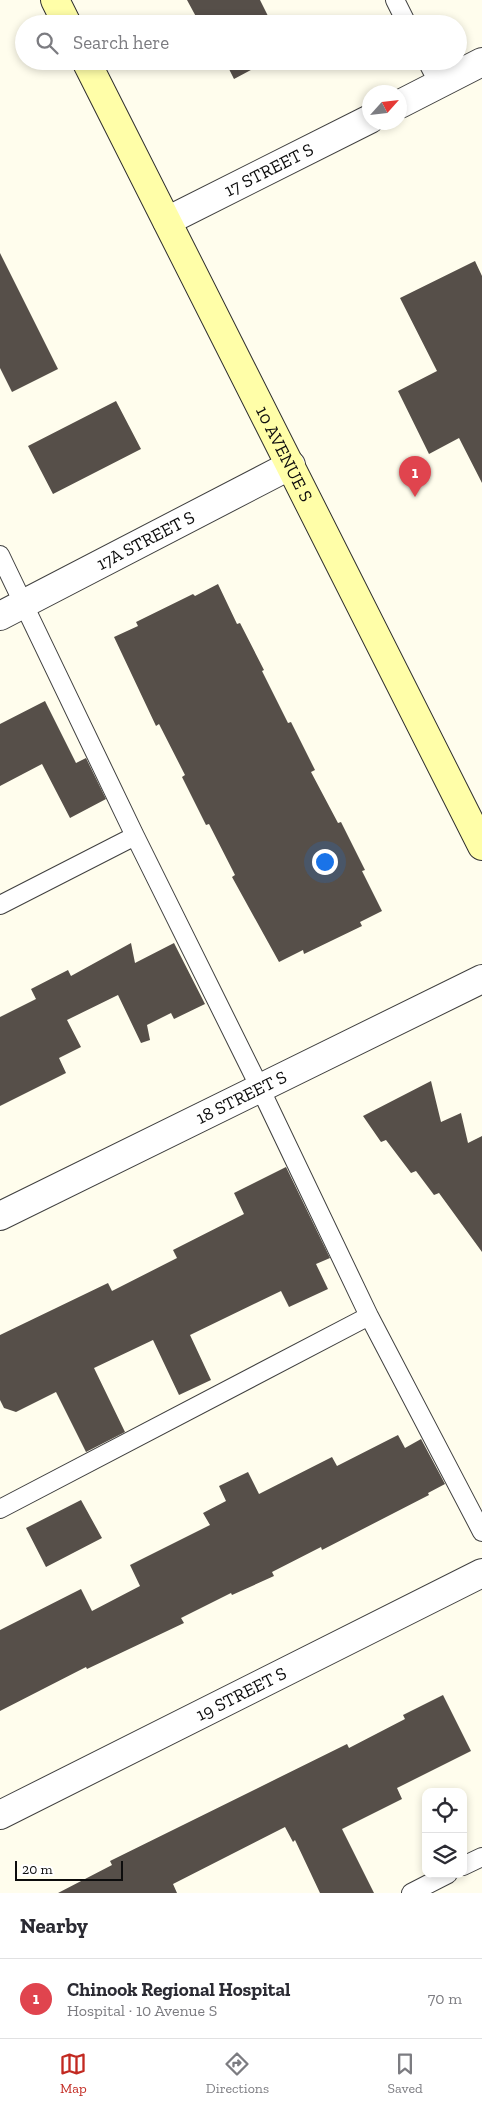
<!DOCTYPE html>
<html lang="en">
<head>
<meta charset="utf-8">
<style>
	:root { --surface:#fff; --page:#f7f7f7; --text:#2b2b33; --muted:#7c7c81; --line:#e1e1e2; --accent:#c22921 }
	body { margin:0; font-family:"Zilla Slab",serif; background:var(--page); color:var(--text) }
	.controls { position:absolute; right:15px; bottom:15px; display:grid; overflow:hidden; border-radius:10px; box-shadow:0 2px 8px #0003 }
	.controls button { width:45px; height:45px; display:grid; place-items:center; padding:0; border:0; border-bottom:1px solid var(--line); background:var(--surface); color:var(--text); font:25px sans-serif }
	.compass { position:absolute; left:362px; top:85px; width:45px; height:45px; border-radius:50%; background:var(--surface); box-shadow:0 2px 8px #0003; rotate:63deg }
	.scale { position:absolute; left:15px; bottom:12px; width:108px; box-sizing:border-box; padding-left:5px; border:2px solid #0d0d0d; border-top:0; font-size:14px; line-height:18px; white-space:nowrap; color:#0d0d0d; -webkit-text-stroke:4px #fff; paint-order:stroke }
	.you { position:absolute; left:324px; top:861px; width:18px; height:18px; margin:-12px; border:4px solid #fff; border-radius:50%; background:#1a73e8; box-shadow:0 0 0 8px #1a73e833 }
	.badge { display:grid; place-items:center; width:32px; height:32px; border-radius:50%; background:var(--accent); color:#fff; font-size:16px; font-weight:700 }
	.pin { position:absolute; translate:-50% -41px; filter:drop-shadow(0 1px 2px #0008) }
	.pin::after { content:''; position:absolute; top:26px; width:18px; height:15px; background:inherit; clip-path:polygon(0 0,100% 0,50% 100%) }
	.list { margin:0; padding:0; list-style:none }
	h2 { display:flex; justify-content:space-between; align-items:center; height:65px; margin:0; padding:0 20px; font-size:21px }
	h2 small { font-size:16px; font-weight:400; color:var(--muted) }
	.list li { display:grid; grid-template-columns:32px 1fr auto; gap:15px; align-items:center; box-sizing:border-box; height:80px; padding:0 20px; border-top:1px solid var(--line) }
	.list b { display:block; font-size:19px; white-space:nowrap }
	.list p { margin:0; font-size:16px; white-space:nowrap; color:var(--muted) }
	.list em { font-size:16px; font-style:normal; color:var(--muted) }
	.icon { flex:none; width:28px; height:28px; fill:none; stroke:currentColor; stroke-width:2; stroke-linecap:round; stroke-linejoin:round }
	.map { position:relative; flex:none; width:482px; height:1893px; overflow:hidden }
	.search { position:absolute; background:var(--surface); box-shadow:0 2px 8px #0003; left:15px; right:15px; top:15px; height:55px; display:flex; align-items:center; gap:12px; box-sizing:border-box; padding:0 18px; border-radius:28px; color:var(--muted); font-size:19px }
	.sheet { height:145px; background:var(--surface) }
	nav { display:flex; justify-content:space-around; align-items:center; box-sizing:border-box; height:70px; border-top:1px solid var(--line); background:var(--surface); font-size:14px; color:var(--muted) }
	nav a { display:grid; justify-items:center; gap:2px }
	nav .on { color:var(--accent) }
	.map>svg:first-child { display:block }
	.building { fill:#564f49 }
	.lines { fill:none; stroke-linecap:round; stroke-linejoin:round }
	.lane-casing { stroke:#404040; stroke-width:20 }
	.street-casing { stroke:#404040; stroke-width:30 }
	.secondary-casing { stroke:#2f2f2f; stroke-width:30 }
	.lane { stroke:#fff; stroke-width:18 }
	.street { stroke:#fff; stroke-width:28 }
	.secondary { stroke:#fffea8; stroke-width:28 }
	.labels { text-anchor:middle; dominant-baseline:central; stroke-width:5; stroke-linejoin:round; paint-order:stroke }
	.street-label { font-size:18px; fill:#0d0d0d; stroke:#fff }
</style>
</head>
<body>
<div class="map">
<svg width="482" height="1893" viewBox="0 0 482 1893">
	<rect width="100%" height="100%" fill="#fffded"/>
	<!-- building -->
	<path class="building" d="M187,0H260L272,24H200Z
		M219,61H268L234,79L228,67L223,70Z
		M0,253L58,369L12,392L0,368Z
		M475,261L482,276V483L459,438L429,454L398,391L437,371L400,298Z
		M116,401L141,449L53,494L28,446Z
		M218,584L237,624L240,623L264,670L262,671L288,723L291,722L315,770L311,772L338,823L341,822L365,870L362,871L382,911L360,922L362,926L304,954L303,950L279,962L232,877L235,875L209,824L206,825L182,777L185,775L159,724L156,726L114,637L138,626L136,622L193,594L195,596Z
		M45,701L76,763L86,758L106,799L70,818L42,764L0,786V724Z
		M131,943L135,963L174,943L205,1004L174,1019L171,1013L147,1025L150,1040L141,1043L118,995L67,1020L81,1047L59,1058L66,1073L0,1106V1017L36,999L31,989L68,970L71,976Z
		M431,1081L441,1122L461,1113L468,1143L482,1136V1252L439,1193L434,1195L416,1171L411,1173L386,1140L381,1142L363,1116Z
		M286,1167L330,1258L316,1264L328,1289L289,1307L281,1291L190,1335L211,1380L179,1395L153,1340L94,1368L125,1432L86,1452L56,1392L16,1412L4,1408L0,1400V1335L108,1283L112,1291L177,1258L173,1250L244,1214L234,1193Z
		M398,1435L405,1448L421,1439L445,1484L428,1493L429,1495L322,1550L321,1547L272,1572L274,1576L232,1595L231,1593L181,1618L184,1623L87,1669L86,1667L0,1711V1630L81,1589L92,1611L140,1586L130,1565L210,1525L203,1513L226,1501L219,1486L248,1472L259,1494L332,1457L337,1466Z
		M81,1500L102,1538L46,1567L26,1528Z
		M443,1695L471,1751L397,1788L402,1799L342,1829L374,1893H320L295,1840L293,1842L285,1827L173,1884L177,1893H58L112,1865L110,1861L347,1744L349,1748L405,1719L403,1715Z"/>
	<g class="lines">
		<defs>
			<path id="lane" d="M395,0L407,24
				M427,61L439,84
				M0,555L135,836L260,1088L369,1316L482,1532
				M0,905L135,836
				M0,1509L369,1316
				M463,1866L482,1857
				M411,1893L448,1874"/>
			<g id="street">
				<path d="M400,104L482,62"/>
				<path id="s1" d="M167,221L370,119"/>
				<path id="s2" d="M0,616L291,465"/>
				<path id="s3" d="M0,1216L482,979"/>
				<path id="s4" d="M0,1815L482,1573"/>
			</g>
			<g id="secondary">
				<path d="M55,0L67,24"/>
				<path id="s5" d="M86,61L482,846"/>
			</g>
		</defs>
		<!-- lane casing -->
		<use href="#lane" class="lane-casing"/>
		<!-- street casing -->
		<use href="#street" class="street-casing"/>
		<!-- secondary casing -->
		<use href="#secondary" class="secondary-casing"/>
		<!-- lane -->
		<use href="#lane" class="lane"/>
		<!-- street -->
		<use href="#street" class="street"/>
		<!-- secondary -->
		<use href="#secondary" class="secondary"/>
	</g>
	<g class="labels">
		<!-- street labels -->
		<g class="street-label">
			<text stroke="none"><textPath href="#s1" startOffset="114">17 STREET S</textPath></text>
			<text stroke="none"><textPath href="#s5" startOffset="440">10 AVENUE S</textPath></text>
			<text stroke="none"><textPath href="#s2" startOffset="164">17A STREET S</textPath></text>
			<text stroke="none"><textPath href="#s3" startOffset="269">18 STREET S</textPath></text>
			<text stroke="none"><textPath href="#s4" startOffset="270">19 STREET S</textPath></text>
		</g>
	</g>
</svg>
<div class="controls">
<button><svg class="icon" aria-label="locate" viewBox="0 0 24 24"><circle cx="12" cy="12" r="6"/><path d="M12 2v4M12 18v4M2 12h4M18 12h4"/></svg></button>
<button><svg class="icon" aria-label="layers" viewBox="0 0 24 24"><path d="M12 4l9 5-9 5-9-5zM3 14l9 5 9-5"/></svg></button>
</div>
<svg class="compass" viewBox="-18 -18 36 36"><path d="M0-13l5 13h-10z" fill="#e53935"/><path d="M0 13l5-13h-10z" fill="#7c7c81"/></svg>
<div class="scale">20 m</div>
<div class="you"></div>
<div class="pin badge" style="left:415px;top:497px;background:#e0444e">1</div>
<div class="search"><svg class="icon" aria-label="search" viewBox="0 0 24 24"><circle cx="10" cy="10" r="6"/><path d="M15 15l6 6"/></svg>Search here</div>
</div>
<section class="sheet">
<h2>Nearby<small></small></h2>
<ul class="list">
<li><span class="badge" style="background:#e0444e">1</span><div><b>Chinook Regional Hospital</b><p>Hospital · 10 Avenue S</p></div><em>70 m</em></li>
</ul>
</section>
<nav>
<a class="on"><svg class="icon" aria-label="map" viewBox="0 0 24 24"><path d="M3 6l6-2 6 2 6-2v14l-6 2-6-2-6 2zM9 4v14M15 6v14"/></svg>Map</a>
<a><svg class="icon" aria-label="directions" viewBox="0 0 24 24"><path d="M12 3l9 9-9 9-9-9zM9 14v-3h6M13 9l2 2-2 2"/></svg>Directions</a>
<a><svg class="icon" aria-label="saved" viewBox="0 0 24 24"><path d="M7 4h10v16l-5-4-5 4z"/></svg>Saved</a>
</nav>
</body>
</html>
